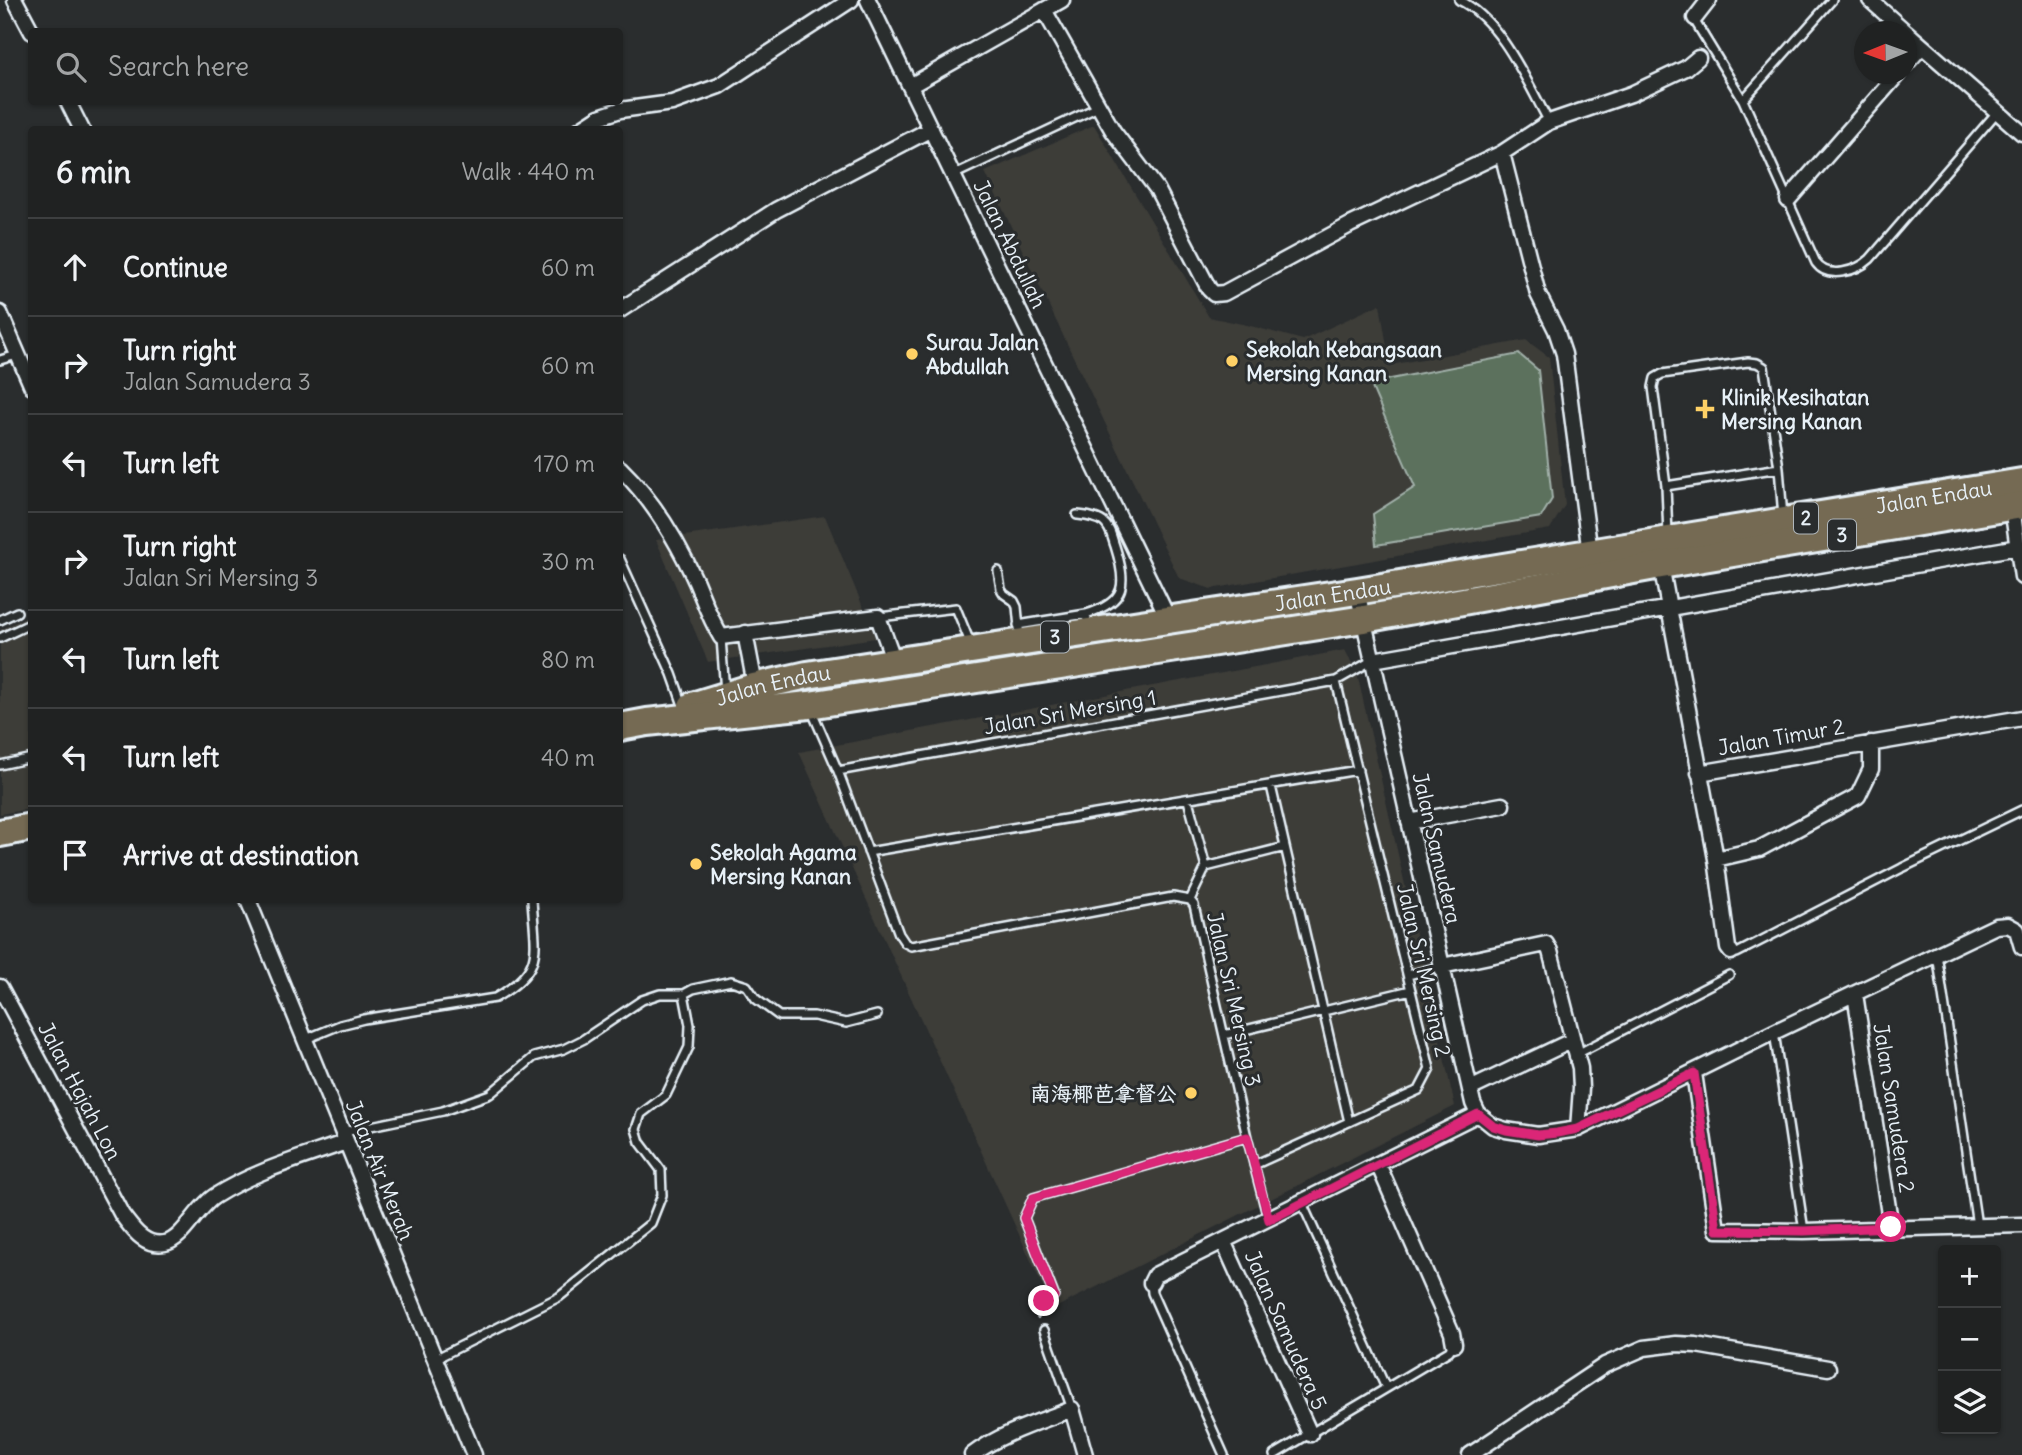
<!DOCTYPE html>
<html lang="en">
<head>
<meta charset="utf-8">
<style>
	:root { --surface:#202222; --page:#282a2a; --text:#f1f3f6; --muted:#a2a4a5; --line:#3d3f40 }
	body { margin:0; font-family:Delius,"LXGW WenKai TC",sans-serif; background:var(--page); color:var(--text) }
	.controls { position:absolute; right:21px; bottom:21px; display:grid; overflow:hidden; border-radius:7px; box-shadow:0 2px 5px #0004 }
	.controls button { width:63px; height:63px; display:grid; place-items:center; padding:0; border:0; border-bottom:2px solid var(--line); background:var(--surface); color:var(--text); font:35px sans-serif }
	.compass { position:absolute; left:1854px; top:21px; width:63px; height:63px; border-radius:50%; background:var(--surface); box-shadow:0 2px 5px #0004; rotate:269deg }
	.stop { position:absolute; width:21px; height:21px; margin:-16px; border:5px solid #db2777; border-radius:50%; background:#fff }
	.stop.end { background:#db2777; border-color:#fff; box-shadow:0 2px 7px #0008 }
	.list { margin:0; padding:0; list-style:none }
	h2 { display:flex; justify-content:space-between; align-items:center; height:91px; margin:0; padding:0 28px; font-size:30px }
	h2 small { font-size:23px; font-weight:400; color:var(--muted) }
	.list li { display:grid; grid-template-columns:46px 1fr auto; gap:21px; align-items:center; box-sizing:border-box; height:98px; padding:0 28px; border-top:2px solid var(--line) }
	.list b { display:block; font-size:26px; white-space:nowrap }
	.list p { margin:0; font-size:23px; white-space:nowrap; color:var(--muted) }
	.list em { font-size:23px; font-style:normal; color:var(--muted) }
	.icon { flex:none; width:38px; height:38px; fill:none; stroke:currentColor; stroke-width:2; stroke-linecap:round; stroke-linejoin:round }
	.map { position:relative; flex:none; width:2022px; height:1455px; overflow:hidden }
	.search { position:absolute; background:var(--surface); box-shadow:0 2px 5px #0004; left:28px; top:28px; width:595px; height:77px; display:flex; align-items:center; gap:18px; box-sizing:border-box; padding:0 24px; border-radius:7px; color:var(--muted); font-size:26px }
	.panel { position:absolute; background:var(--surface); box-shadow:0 2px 5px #0004; left:28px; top:126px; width:595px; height:777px; border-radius:7px }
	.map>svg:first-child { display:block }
	.built { fill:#3c3c38 }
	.green { fill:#5b715d; stroke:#a2b1aa; stroke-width:2 }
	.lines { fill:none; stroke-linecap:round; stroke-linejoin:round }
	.lane-casing { stroke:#e8f1f8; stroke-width:12 }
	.street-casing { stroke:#e8f1f8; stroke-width:19 }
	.highway-casing { stroke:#e8f1f8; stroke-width:32 }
	.path { stroke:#e8f1f8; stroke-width:3.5; stroke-dasharray:5 5; stroke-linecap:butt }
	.lane { stroke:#2a2d2e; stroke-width:7 }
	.street { stroke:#2a2d2e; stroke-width:14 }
	.highway { stroke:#746b52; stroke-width:26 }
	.route { stroke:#db2777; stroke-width:9 }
	.poi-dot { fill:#ffd166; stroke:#2a2d2e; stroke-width:2.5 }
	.labels { text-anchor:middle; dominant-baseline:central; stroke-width:6; stroke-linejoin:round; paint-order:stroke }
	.shield { fill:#2a2d2e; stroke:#afb6bb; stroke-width:2 }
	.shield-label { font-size:19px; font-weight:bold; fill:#e8f1f8 }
	.street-label { font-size:21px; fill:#e8f1f8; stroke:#2a2d2e }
	.poi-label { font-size:21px; font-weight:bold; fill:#e8f1f8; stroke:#2a2d2e; text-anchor:start }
</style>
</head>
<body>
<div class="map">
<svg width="2022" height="1455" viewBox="0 0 2022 1455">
	<rect width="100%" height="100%" fill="#2a2d2e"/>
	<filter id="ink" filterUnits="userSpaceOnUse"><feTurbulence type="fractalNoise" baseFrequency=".0143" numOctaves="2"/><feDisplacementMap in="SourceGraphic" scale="14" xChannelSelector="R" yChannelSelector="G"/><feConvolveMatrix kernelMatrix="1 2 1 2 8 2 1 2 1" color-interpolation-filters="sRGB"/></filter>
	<g filter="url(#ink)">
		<!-- built -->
		<path class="built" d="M1094,125L1209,317L1247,325L1303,340L1380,304L1390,365L1526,340L1549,357L1565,505L1550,529L1211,589L1179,578L985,172Z
			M825,516L876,638L708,662L656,540Z
			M31,614V809L0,814V630Z
			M1345,650L1357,673L1455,1106L1053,1309L799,752Z"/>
		<!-- green -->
		<path class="green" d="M1519,354L1538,370L1552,499L1541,517L1376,545L1373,514L1415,487L1370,383Z"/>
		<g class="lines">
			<defs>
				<path id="lane" d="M1459,0C1501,20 1527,82 1549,122
					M1695,18L1696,23L1743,100L1816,263C1828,280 1857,271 1870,259L1998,111
					M1743,100L1832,0
					M953,175L1098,107
					M0,360L17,355
					M1666,486L1779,468
					M1077,515C1086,516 1096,517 1103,522C1111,528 1112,538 1115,546C1127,584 1127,602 1086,614L1088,628
					M1668,535L1666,486L1653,387L1655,378L1662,374L1748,362L1757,363L1764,367L1779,468L1783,517
					M620,559L672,674L684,708
					M998,571L1001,589L1004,594L1014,601L1017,607L1020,638
					M879,617L956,608L971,645
					M0,620L17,612
					M1018,625L1086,614
					M0,638L32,623
					M721,638L725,692
					M811,709L838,771L1336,681L1373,660
					M0,765L32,758
					M838,771L899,934L905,943L911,946L1173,897L1190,900L1194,905L1247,1137L1268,1219
					M1271,786L1349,1122
					M1188,800L1206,867L1285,847
					M868,852L1358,770
					M1190,900L1206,867
					M1731,952L1737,953L1902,868L2022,810
					M1937,954L1977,1226
					M1408,975L1442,966
					M1774,1032L1804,1231
					M1224,1035L1411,990
					M306,1039L340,1025L364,1019L495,998C546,969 535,951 532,900
					M1577,1054L1729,975
					M342,1132L443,1111L490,1094L534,1057L564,1049L584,1039L642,1000L660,994H684L693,989L731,981L747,986L756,999L779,1016H814L846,1023L877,1015
					M1254,1165L1419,1090L1430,1069L1336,681
					M1302,1203L1386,1388
					M1151,1283L1152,1293L1224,1455
					M1054,1295L1024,1218L1033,1198L1247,1137
					M1044,1330L1072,1409
					M435,1359L559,1297L651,1223L662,1195L661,1170L640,1142L636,1129L641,1114L666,1095L689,1047L690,1025L684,994
					M1274,1455L1449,1351L1454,1344"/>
				<path id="street" d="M15,0L32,32
					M868,0L1169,620
					M1870,0L1906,32
					M1044,10L1113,131L1157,189L1209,289L1214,294L1224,293L1350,225L1502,153L1549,122L1631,94L1686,68L1698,58
					M1695,18L1709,0
					M1906,32L2022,133
					M1906,64L1922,46
					M910,86L1062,0
					M68,102L82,130
					M579,130L599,117L620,110L672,103L719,86L851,0
					M1502,153L1538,294L1556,330L1564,354L1590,553
					M1788,200L1898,74
					M620,310L776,210L931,129
					M0,313L32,387
					M620,468C653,500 677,540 696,582C704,601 710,619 721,637L878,617L894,661
					M2012,507L2022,577
					M1661,565L1716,859L1728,948L1731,952
					M1357,591L1473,1103L1478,1114L1493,1126L1506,1130L1538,1135L1578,1129L1774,1032L1996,926L2008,925L2017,930L2022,947
					M745,633L756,690
					M1373,660L2018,547
					M1699,773L2022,718
					M1409,822L1502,805
					M1716,859L1759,849L1858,796L1871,769V743
					M248,900L474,1455
					M1442,966L1546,944L1550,951L1580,1068L1581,1088L1578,1129
					M0,987L122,1215C133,1229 144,1247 165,1243C183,1240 197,1207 215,1196C254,1171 302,1158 346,1142
					M1855,994L1891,1227
					M1694,1073L1717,1230L1804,1231L2022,1225
					M1470,1089L1571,1041
					M1378,1164L1452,1333L1454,1344
					M1224,1243L1310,1434
					M1151,1283L1155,1275L1478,1114
					M972,1455C1001,1433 1039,1422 1072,1409L1085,1455
					M1470,1455L1605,1365L1644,1348L1676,1344L1696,1345L1828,1368"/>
				<g id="highway">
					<path id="s1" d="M692,706L754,687L807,675L1357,591L2022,482"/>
					<path d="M620,727L647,722L809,705L1364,619L1661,565L2022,505"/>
					<path d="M0,833L32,827"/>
				</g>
			</defs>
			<!-- lane casing -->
			<use href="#lane" class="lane-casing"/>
			<!-- street casing -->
			<use href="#street" class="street-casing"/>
			<!-- highway casing -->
			<use href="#highway" class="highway-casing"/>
			<!-- path -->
			<path class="path" d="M1038,1319V1308L1044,1301"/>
			<!-- lane -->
			<use href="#lane" class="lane"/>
			<!-- street -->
			<use href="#street" class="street"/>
			<!-- highway -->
			<use href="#highway" class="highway"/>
		</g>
	</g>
	<g class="lines" filter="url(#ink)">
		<!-- route -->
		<path class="route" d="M1044,1301L1054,1296L1024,1218L1033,1198L1247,1137L1269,1220L1478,1114L1493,1126L1506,1130L1538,1135L1557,1133L1578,1129L1694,1073L1717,1230L1804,1231L1891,1227"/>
	</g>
	<!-- markers -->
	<g class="poi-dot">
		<circle cx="912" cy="354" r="7"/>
		<circle cx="1232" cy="361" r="7"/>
		<path d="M1701.5 398.5h7v7h7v7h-7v7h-7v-7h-7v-7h7z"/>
		<circle cx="696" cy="864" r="7"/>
		<circle cx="1191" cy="1093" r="7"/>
	</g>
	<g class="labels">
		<!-- shield labels -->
		<g class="shield">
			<rect x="1794" y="502.5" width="24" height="31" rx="5"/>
			<rect x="1828" y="519.5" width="28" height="31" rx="5"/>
			<rect x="1041" y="621.5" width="28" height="31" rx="5"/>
		</g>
		<g class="shield-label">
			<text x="1806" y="518">2</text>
			<text x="1842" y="535">3</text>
			<text x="1055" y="637">3</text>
		</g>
		<!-- street labels -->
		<g class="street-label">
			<text transform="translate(1010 244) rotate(64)">Jalan Abdullah</text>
			<text stroke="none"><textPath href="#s1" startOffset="1260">Jalan Endau</textPath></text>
			<text stroke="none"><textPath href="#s1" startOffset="651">Jalan Endau</textPath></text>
			<text stroke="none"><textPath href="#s1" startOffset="84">Jalan Endau</textPath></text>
			<text transform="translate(1070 712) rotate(-10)">Jalan Sri Mersing 1</text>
			<text transform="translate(1781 737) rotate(-10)">Jalan Timur 2</text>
			<text transform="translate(1437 848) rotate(77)">Jalan Samudera</text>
			<text transform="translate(1424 970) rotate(77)">Jalan Sri Mersing 2</text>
			<text transform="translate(1234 999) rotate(77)">Jalan Sri Mersing 3</text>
			<text transform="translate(80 1091) rotate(62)">Jalan Hajah Lon</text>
			<text transform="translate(1894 1108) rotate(81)">Jalan Samudera 2</text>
			<text transform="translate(380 1170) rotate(68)">Jalan Air Merah</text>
			<text transform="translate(1286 1330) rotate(66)">Jalan Samudera 5</text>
		</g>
		<!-- poi labels -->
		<g class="poi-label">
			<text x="926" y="342">Surau Jalan<tspan x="926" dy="24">Abdullah</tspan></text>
			<text x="1246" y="349">Sekolah Kebangsaan<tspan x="1246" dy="24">Mersing Kanan</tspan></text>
			<text x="1721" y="397">Klinik Kesihatan<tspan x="1721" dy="24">Mersing Kanan</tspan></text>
			<text x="710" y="852">Sekolah Agama<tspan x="710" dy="24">Mersing Kanan</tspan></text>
			<text x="1177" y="1093" text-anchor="end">南海椰芭拿督公</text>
		</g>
	</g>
</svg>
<div class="controls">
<button>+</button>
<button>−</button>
<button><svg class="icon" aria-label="layers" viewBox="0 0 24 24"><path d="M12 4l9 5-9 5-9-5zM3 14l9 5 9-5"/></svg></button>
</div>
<svg class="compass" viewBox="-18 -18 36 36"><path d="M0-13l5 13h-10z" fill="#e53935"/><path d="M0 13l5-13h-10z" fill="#a2a4a5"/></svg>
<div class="stop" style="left:1891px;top:1227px"></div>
<div class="stop end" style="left:1044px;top:1301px"></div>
<div class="search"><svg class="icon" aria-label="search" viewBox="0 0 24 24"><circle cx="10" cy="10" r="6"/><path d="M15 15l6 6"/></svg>Search here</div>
<section class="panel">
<h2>6 min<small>Walk · 440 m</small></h2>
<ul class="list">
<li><svg class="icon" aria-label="ahead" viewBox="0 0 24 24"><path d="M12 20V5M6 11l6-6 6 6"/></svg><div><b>Continue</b></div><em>60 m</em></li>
<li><svg class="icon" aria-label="right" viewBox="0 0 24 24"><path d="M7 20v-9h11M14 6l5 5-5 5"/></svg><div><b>Turn right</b><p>Jalan Samudera 3</p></div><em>60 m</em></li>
<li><svg class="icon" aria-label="left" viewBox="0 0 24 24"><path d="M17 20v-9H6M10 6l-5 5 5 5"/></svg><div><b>Turn left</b></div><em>170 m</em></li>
<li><svg class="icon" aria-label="right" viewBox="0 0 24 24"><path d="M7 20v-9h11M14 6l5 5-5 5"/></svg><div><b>Turn right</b><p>Jalan Sri Mersing 3</p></div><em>30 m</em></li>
<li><svg class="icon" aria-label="left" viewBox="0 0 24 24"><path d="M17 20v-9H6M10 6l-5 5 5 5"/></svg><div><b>Turn left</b></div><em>80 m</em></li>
<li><svg class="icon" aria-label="left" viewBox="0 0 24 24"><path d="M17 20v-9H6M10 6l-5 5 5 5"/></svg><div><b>Turn left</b></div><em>40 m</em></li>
<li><svg class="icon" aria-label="arrive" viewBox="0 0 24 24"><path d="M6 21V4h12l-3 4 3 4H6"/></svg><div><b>Arrive at destination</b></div></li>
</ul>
</section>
</div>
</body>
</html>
